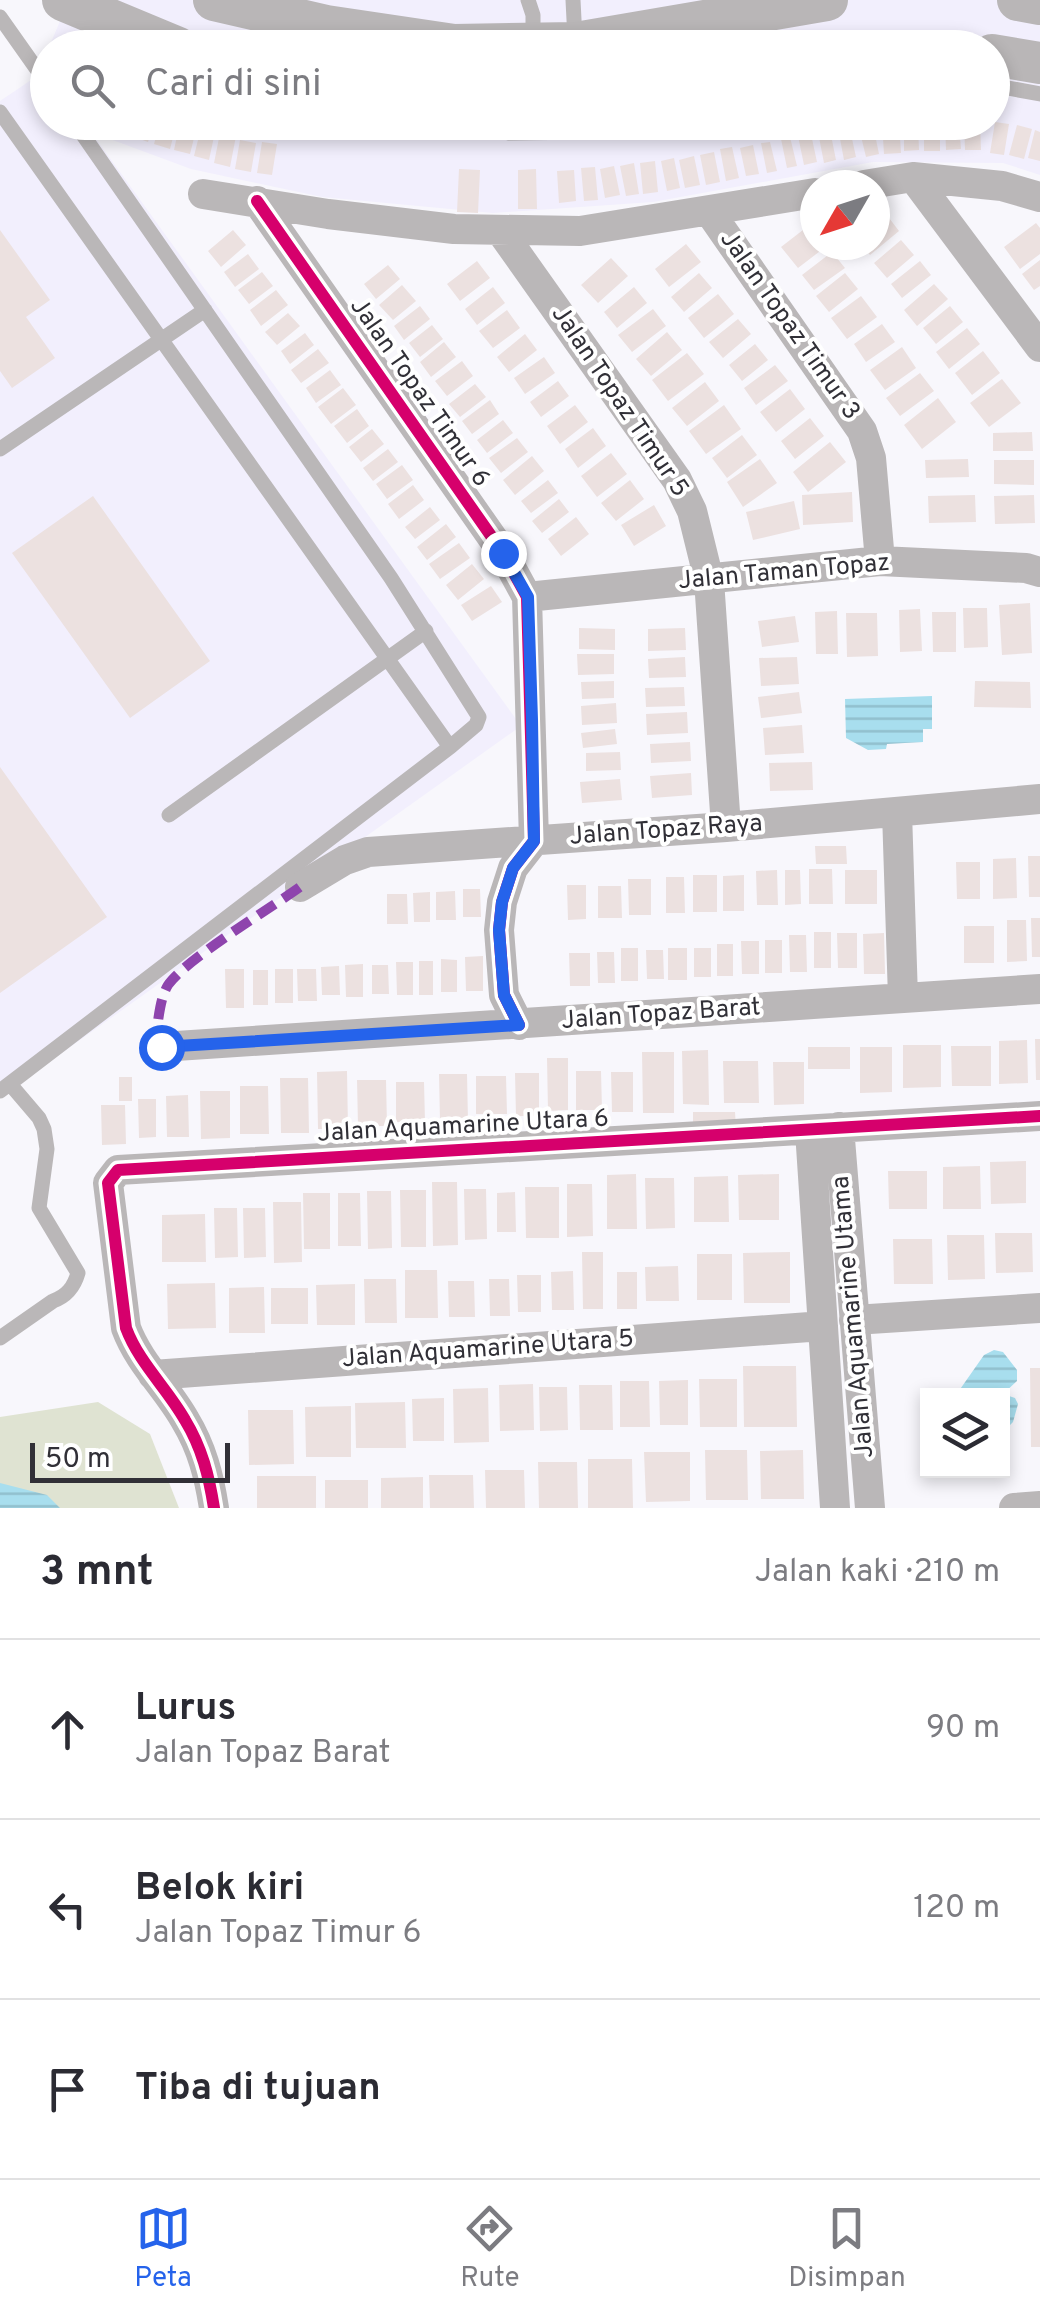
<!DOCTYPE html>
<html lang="id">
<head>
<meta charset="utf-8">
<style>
	:root { --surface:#fff; --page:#f2f2f3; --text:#2b2b33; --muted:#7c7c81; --line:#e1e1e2; --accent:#2563eb }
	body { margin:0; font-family:Overpass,sans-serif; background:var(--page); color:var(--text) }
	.controls { position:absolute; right:30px; bottom:30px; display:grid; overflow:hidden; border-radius:0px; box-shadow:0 5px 15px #0003 }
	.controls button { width:90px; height:90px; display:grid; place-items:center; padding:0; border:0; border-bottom:2px solid var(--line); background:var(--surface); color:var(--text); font:50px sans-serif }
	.compass { position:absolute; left:800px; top:170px; width:90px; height:90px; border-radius:50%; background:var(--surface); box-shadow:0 5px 15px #0003; rotate:231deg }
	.scale { position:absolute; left:30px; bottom:25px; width:200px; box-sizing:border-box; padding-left:10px; border:5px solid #313037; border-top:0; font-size:28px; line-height:35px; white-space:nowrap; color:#313037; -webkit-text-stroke:8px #fff; paint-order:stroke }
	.stop { position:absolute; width:30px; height:30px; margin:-22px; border:8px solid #2563eb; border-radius:50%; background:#fff }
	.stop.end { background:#2563eb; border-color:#fff; box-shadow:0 2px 10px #0008 }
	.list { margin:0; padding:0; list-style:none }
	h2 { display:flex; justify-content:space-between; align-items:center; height:130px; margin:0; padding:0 40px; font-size:42px }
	h2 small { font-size:32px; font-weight:400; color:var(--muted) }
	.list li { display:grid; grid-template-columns:65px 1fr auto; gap:30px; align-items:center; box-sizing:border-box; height:180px; padding:0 40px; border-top:2px solid var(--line) }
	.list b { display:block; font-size:38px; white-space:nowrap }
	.list p { margin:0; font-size:32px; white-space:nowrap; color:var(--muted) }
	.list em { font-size:32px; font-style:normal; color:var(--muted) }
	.icon { flex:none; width:55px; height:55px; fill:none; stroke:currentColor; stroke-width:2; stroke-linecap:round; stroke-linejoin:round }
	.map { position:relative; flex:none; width:1040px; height:1508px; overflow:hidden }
	.search { position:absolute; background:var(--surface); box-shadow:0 5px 15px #0003; left:30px; right:30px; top:30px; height:110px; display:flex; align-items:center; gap:25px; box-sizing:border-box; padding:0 35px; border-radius:55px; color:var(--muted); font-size:38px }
	.sheet { height:670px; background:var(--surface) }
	nav { display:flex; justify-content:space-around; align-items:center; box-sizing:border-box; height:140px; border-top:2px solid var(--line); background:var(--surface); font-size:28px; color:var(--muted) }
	nav a { display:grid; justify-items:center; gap:5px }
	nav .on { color:var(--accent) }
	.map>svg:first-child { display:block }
	.built { fill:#f2effd }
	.grass { fill:#dfe3d2 }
	.water { fill:url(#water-rules) }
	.building { fill:#ece1e0 }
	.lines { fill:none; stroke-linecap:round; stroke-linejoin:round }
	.service { stroke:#bab7b8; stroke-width:15 }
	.minor { stroke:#bab7b8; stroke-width:30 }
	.secondary { stroke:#b9b6b7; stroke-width:42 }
	.quiet { stroke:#8e44ad; stroke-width:10; stroke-dasharray:20 10; stroke-linecap:butt }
	.cycleway-casing { stroke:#fff; stroke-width:19 }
	.cycleway { stroke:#d6006c; stroke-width:12 }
	.route { stroke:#2563eb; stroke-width:12 }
	.labels { text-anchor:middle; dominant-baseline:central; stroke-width:8; stroke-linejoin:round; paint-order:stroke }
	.street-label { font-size:25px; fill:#313037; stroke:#fff }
</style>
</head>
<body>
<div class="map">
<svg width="1040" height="1508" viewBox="0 0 1040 1508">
	<defs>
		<pattern id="water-rules" width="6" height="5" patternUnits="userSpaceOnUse" patternTransform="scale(2.5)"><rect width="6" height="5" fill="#a8deee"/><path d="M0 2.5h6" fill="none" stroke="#91bfcd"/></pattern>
	</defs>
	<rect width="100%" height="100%" fill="#f8f7fc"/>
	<!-- built -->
	<path class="built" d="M69,0H1040V175L1003,163L873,162L653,202L493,213L322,197L191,169L91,132L521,726L0,1097V101L43,72L47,54L48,122H992V48L49,47Z"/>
	<!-- grass -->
	<path class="grass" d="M98,1402L150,1434L179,1508H0V1417Z"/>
	<!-- water -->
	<path class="water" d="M932,696V729H923V742L887,744L886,749L868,750L846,738L845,699Z
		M994,1350L1003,1352L1017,1370V1381L1003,1394L1015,1398L1018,1404L1013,1422L1006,1429H1003L1002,1396L956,1395L984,1355Z
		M0,1483L47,1495L60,1508H0Z"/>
	<!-- building -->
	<path class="building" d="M117,122H134L130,135L115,130Z
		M139,122H154L148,142L134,137Z
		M160,122H177L170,149L154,144Z
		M180,122L197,126L190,154L174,150Z
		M882,122H899L901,153L884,154Z
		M924,122H940V151H924Z
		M945,122H959L961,149L946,150Z
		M964,122H980L981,150H965Z
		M995,122L1009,124L1004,155L990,153Z
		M849,125L856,157L844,160L838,128Z
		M873,125L879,154L866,157L859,128Z
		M904,125H918L919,150L904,151Z
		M1017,125L1032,129L1024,159L1009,155Z
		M201,128L215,132L209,160L194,156Z
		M830,130L836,160L824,163L818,132Z
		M1035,130L1040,132V161L1028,158Z
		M220,133L236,136L230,167L214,163Z
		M811,134L817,162L804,165L798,136Z
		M790,137L797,166L787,168L781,139Z
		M240,140L256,143L251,172L235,169Z
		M262,142L277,144L272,175L257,173Z
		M770,142L777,171L767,173L761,143Z
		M753,145L759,174L746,176L740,148Z
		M732,147L739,178L726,181L720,149Z
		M714,152L720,182L706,185L700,155Z
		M694,156L700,185L685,188L679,160Z
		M674,158L680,188L667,191L661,161Z
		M655,161L658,192L643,194L640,163Z
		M634,163L639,194L626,196L620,166Z
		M614,166L620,195L605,198L600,169Z
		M595,167L598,200L584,201L581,168Z
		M459,169L480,170L478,213L457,212Z
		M536,169L537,209H518V170Z
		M574,170L576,201L559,203L557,171Z
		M883,210L899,231L870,255L862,245H875V216Z
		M812,223L815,245H828L798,268L781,247Z
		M1036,223L1040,228V254L1020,269L1004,247Z
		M0,230L50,300L26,317L55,358L12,388L0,371Z
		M233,230L246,245L221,267L208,251Z
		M901,240L914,255L887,278L874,263Z
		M686,244L701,262L669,287L655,269Z
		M832,252L845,268L814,290L802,275Z
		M248,254L259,269L235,287L224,272Z
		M611,258L628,276L598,303L581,285Z
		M1040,260V286L1034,290L1022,274Z
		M477,261L490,278L460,301L447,284Z
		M920,261L931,275L902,298L891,284Z
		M388,265L400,279L376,299L364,284Z
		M262,272L273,286L249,304L238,290Z
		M699,273L712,288L684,312L671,297Z
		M845,273L858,289L829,312L816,296Z
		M934,284L948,299L917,326L904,310Z
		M402,285L416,301L393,320L379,305Z
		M493,287L505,303L477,325L465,309Z
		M634,287L647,303L617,328L604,312Z
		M276,290L288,305L261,326L250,310Z
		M718,294L734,314L704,338L688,318Z
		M861,296L877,317L847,339L831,318Z
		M420,306L430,319L404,340L394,326Z
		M950,306L963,322L936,344L923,328Z
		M653,309L666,326L632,352L618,335Z
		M507,310L520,328L493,348L479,331Z
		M288,313L300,326L277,345L265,332Z
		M738,319L751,334L723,358L709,342Z
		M882,324L895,342L866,362L854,344Z
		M432,325L443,339L420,357L409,343Z
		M967,328L980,344L949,369L936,352Z
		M667,332L682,350L651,376L636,359Z
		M305,333L314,345L290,364L281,351Z
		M525,334L537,350L509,372L497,357Z
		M444,342L456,357L431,377L420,362Z
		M755,344L768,360L742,381L729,365Z
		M902,347L916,368L885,390L870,370Z
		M318,349L329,363L301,383L291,370Z
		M983,351L1000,373L972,395L955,373Z
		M687,353L704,374L668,401L652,380Z
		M544,357L555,373L525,394L514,378Z
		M462,361L473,376L447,396L435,381Z
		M775,365L788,381L756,405L744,388Z
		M330,370L341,385L316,403L306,388Z
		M920,373L934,391L900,416L886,398Z
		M1002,379L1021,403L989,427L970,403Z
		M558,381L569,396L541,417L530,402Z
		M705,382L719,401L687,426L672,408Z
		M475,384L486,397L460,417L449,404Z
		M343,388L356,405L331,424L318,407Z
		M790,389L805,409L776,432L760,412Z
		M938,398L956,422L922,449L904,425Z
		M490,400L499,414L472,434L462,421Z
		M575,405L588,422L560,444L547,426Z
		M724,405L741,429L706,454L689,431Z
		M357,409L369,426L347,443L334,426Z
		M810,418L824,436L795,459L781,441Z
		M503,420L513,433L487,453L477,440Z
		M593,428L606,446L578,468L565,449Z
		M372,429L384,444L361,462L349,447Z
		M1032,432L1033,451H993V433Z
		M742,435L757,455L727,478L712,458Z
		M517,438L528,452L501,473L489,458Z
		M830,442L846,462L808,492L793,472Z
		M388,449L398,462L373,481L363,468Z
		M611,453L627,474L597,497L581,476Z
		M532,456L544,471L515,495L503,480Z
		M760,459L777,483L743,507L727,482Z
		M968,459L969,477L926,478L925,460Z
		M994,460H1034V485L994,484Z
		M402,465L413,480L387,499L376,484Z
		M548,480L558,493L531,513L521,501Z
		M630,480L644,499L616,521L601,503Z
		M413,485L424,500L399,519L388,504Z
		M852,492L853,522L803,525L802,495Z
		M975,495L976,522L929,523L928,496Z
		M1034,495L1035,523L995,524L994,496Z
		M93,496L210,661L130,718L12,553Z
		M559,499L569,512L542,533L532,521Z
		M794,501L800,529L753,540L746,512Z
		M654,505L666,526L634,546L621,525Z
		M430,507L440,520L415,539L405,527Z
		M576,517L589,534L561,556L548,539Z
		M446,524L456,537L427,560L417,547Z
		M459,543L470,558L440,579L429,564Z
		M472,564L484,579L458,600L446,585Z
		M491,586L502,602L472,621L461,605Z
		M1030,603L1032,653L1002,655L999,605Z
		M963,608H987L988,647L964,648Z
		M920,609L922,651L900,652L899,610Z
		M837,611L838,654H816L815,612Z
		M932,612H956V652H933Z
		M846,613H877L878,656L847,657Z
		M795,616L799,642L762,647L758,621Z
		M579,628L615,629V650L579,649Z
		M685,628L686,650L648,651V629Z
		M577,654H614V674L578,675Z
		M685,657L686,677L649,678L648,659Z
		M797,657L799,684L761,686L759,658Z
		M614,681V698L582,699L581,682Z
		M975,681L1030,682L1031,708L974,707Z
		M684,687L685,706L646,707L645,688Z
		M799,692L802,713L761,718L758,697Z
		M616,703L617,723L582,725L581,706Z
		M687,712L688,733L647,735L646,714Z
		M802,725L804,753L765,755L763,728Z
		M615,729L617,744L583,748L581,733Z
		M690,742L691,761L651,763L650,744Z
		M620,752L621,770L586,771V753Z
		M812,762L813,790L770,791L769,763Z
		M0,767L107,917L0,993Z
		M691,773L692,795L652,798L650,776Z
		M620,779L622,800L582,803L580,782Z
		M815,846H846L847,864H816Z
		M1028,856H1040V897H1029Z
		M1016,858L1017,898L993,899V859Z
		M956,862H980V899H957Z
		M809,869H832L833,904H809Z
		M777,870L778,905H757L756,871Z
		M785,870H800L801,904L785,905Z
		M845,870H877V904H845Z
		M693,875H717V912H693Z
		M744,875V911H723V876Z
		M666,877H684L685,913H666Z
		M628,879H651V915H629Z
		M567,885H586V919L568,920Z
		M598,886H621L622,918H598Z
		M463,889H480L481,917H463Z
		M455,891L456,920H436V892Z
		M430,892V922H414L413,893Z
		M387,894H407L408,924H387Z
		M1031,918H1040V957H1032Z
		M1007,920H1026L1027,961L1007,962Z
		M964,926H994V963H964Z
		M814,932H831V968H814Z
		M837,933H857V968H838Z
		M884,933L885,974H864L863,934Z
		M789,935H806L807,972H790Z
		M765,940H782V973H765Z
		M741,941H759V974H742Z
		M717,944H733V976H717Z
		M621,948H638V981H621Z
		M668,948H687V980H668Z
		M694,948H711V977H694Z
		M646,950H663L664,979H647Z
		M597,952H614L615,983H598Z
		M569,953H590V986H570Z
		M483,956V991H466L465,957Z
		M441,959L457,960V992H441Z
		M419,961H433V995H419Z
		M396,962H413V995H397Z
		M363,964V997H346L345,965Z
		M372,965H388L389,994H372Z
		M339,966L340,995H322L321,967Z
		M225,969H244V1008H226Z
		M275,969H293V1003H275Z
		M297,969H316L317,1001H298Z
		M253,970H268V1005H253Z
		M1035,1039H1040V1080H1036Z
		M1027,1040L1028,1083L999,1084V1041Z
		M903,1045H941V1087L903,1088Z
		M951,1046H991V1086H952Z
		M808,1047H850V1069H808Z
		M860,1047H892V1092L860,1093Z
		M708,1050L709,1105L683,1104L682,1051Z
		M642,1052H674V1113H643Z
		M547,1058H568V1110L548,1111Z
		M723,1061H758L759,1103H724Z
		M773,1062H804V1104L774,1105Z
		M347,1071L348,1129H318L317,1072Z
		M576,1071H601L602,1110H576Z
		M611,1072H633V1112H612Z
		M515,1073H539V1116H516Z
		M439,1074H467L468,1121H440Z
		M476,1076H506L507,1114H476Z
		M119,1077H132V1101H119Z
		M280,1078H308L309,1133H281Z
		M357,1080H386L387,1126H358Z
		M396,1082H424L425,1122H396Z
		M240,1086H268L269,1134H240Z
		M200,1091H230V1138L201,1139Z
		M188,1095L189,1137H167L166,1096Z
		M138,1099H156V1137L139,1138Z
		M101,1105H125L126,1144L102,1145Z
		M693,1112H735L736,1128H693Z
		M1026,1161V1203L991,1204L990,1162Z
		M980,1166L981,1209H943V1167Z
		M888,1171H927V1209H889Z
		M636,1174L637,1229H607V1175Z
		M779,1174V1220H739L738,1175Z
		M728,1176L729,1222H694V1177Z
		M645,1178H674L675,1228L646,1229Z
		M432,1182H457L458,1245L433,1246Z
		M567,1184H592L593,1236L567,1237Z
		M525,1187H559V1238H526Z
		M464,1189H486L487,1239L465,1240Z
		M400,1190H426V1247H401Z
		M367,1191H391L392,1248L368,1249Z
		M515,1192L516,1232H497V1193Z
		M303,1193H330V1249H304Z
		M338,1193H360L361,1246H338Z
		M273,1202H301L302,1262L274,1263Z
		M214,1208H237L238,1257L215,1258Z
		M243,1208H265L266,1257L244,1258Z
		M205,1214L206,1262H162V1215Z
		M995,1233H1032L1033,1272L996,1273Z
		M947,1235H984L985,1279L948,1280Z
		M893,1239H932L933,1284H894Z
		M582,1252H603V1309H583Z
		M790,1252V1303H744L743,1253Z
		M697,1254H732V1300H697Z
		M678,1266L679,1301H646L645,1267Z
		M405,1270H437L438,1318H405Z
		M573,1271L574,1310H552L551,1272Z
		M617,1272H637V1309H617Z
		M517,1275H541V1312H518Z
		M364,1279H396L397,1323H365Z
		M489,1279H509L510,1316H490Z
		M448,1281H474L475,1317H449Z
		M215,1283L216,1328L168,1329L167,1284Z
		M355,1284V1325H317L316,1285Z
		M264,1287L265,1333H229V1288Z
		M271,1288H308V1324H271Z
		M743,1366H796L797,1427H744Z
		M1030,1368H1040V1447H1031Z
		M699,1379H737V1427H700Z
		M688,1380V1425H660L659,1381Z
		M620,1381H649L650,1427H620Z
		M533,1384L534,1430L500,1431L499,1385Z
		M579,1385H612L613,1430H580Z
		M539,1387H567L568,1430L540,1431Z
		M488,1388L489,1442L454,1443L453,1389Z
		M444,1398V1441H413L412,1399Z
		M405,1402L406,1448H356L355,1403Z
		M351,1406V1457H306L305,1407Z
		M248,1410H293L294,1464L249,1465Z
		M705,1450H747L748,1500H706Z
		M803,1450L804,1499H761L760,1451Z
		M644,1452H690V1501L646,1502Z
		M588,1459H632L633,1508H588Z
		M538,1462H577L578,1508H539Z
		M485,1470H524L525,1508H486Z
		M429,1475H473L474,1508H430Z
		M257,1476H316V1508H257Z
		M423,1477V1508H381V1478Z
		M325,1480H368V1508H325Z"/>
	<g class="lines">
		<!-- service -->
		<path class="service" d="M528,0L533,15V39
			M573,0L575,39
			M0,17L48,85
			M992,85L1040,94
			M0,112L450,747
			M508,133L591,132L657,122
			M0,449L205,310
			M169,815L426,631
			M0,1091L450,747L476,725L479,717L391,578L74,122
			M0,1338L53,1301C67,1296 74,1287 78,1273L39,1208L47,1149L44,1129L39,1118L10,1084"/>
		<!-- minor -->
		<path class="minor" d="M913,177L1040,347
			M864,185L913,177L1002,186L1040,197
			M203,194L328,214L454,229L580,231L815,193
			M257,201L503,553L527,597L534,841L513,868L502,902L499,930L504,995L519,1025
			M709,211L862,431L871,458L880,561
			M500,230L677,480L692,511L709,580L726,827
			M527,597L880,561L1026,568L1040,572
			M897,812L903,998
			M300,887L345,860L368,852L726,827L1040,799
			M161,1047L1040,989
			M839,1127L870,1508
			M810,1131L835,1508
			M854,1320L1040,1308
			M153,1375L823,1326
			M214,1508C209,1476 202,1448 185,1420C167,1388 139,1363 126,1328L108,1183L118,1170L1040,1116
			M1014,1508L1040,1506"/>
		<!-- secondary -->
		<path class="secondary" d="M63,0L178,48
			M214,0L326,26L454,45L576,43L827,0
			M1018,0L1040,4
			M992,55L1040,63"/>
		<!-- quiet -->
		<path class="quiet" d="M161,1047L155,1038C159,1021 159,1000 168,985C186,959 271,908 300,887"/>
		<defs>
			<path id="cycleway" d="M257,201L503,553L527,597L534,841L513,868L502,902L499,930L504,995L519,1025
				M214,1508C209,1476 202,1448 185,1420C167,1388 139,1363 126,1328L108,1183L118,1170L1040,1116"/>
		</defs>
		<!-- cycleway casing -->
		<use href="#cycleway" class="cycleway-casing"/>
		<!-- cycleway -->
		<use href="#cycleway" class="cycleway"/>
	</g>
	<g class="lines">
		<!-- route -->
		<path class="route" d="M161,1047L519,1025L504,995L499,930L502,902L513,868L534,841L532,720L528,597L503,553"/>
	</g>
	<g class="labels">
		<!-- street labels -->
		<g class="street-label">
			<text transform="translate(789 326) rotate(55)">Jalan Topaz Timur 3</text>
			<text transform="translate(419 393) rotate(55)">Jalan Topaz Timur 6</text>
			<text transform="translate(619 402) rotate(56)">Jalan Topaz Timur 5</text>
			<text transform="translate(784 573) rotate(-5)">Jalan Taman Topaz</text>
			<text transform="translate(666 831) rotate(-4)">Jalan Topaz Raya</text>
			<text transform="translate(661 1015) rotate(-4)">Jalan Topaz Barat</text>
			<text transform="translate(463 1127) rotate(-3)">Jalan Aquamarine Utara 6</text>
			<text transform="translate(854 1317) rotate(-95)">Jalan Aquamarine Utama</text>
			<text transform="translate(488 1350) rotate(-4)">Jalan Aquamarine Utara 5</text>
		</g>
	</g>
</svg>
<div class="controls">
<button><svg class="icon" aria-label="layers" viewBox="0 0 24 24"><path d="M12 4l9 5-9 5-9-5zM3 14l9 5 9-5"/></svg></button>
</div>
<svg class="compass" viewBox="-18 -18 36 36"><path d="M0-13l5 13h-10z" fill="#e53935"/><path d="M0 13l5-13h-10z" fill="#7c7c81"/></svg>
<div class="scale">50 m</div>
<div class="stop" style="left:161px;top:1047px"></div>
<div class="stop end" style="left:503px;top:553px"></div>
<div class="search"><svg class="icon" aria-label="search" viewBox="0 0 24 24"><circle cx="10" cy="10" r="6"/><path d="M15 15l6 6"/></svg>Cari di sini</div>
</div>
<section class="sheet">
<h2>3 mnt<small>Jalan kaki · 210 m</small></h2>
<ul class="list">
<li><svg class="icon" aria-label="ahead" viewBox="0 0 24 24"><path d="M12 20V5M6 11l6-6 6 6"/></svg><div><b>Lurus</b><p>Jalan Topaz Barat</p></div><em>90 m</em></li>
<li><svg class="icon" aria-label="left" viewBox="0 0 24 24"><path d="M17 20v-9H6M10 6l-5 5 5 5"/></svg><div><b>Belok kiri</b><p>Jalan Topaz Timur 6</p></div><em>120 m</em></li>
<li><svg class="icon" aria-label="arrive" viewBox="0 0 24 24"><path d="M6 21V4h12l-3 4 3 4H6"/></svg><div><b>Tiba di tujuan</b></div></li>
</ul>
</section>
<nav>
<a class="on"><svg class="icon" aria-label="map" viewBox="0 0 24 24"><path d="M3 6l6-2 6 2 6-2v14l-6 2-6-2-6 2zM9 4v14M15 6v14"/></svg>Peta</a>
<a><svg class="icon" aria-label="directions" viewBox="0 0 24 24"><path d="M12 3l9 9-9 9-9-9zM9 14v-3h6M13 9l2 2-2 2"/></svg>Rute</a>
<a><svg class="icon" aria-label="saved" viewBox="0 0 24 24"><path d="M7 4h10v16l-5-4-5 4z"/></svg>Disimpan</a>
</nav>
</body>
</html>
